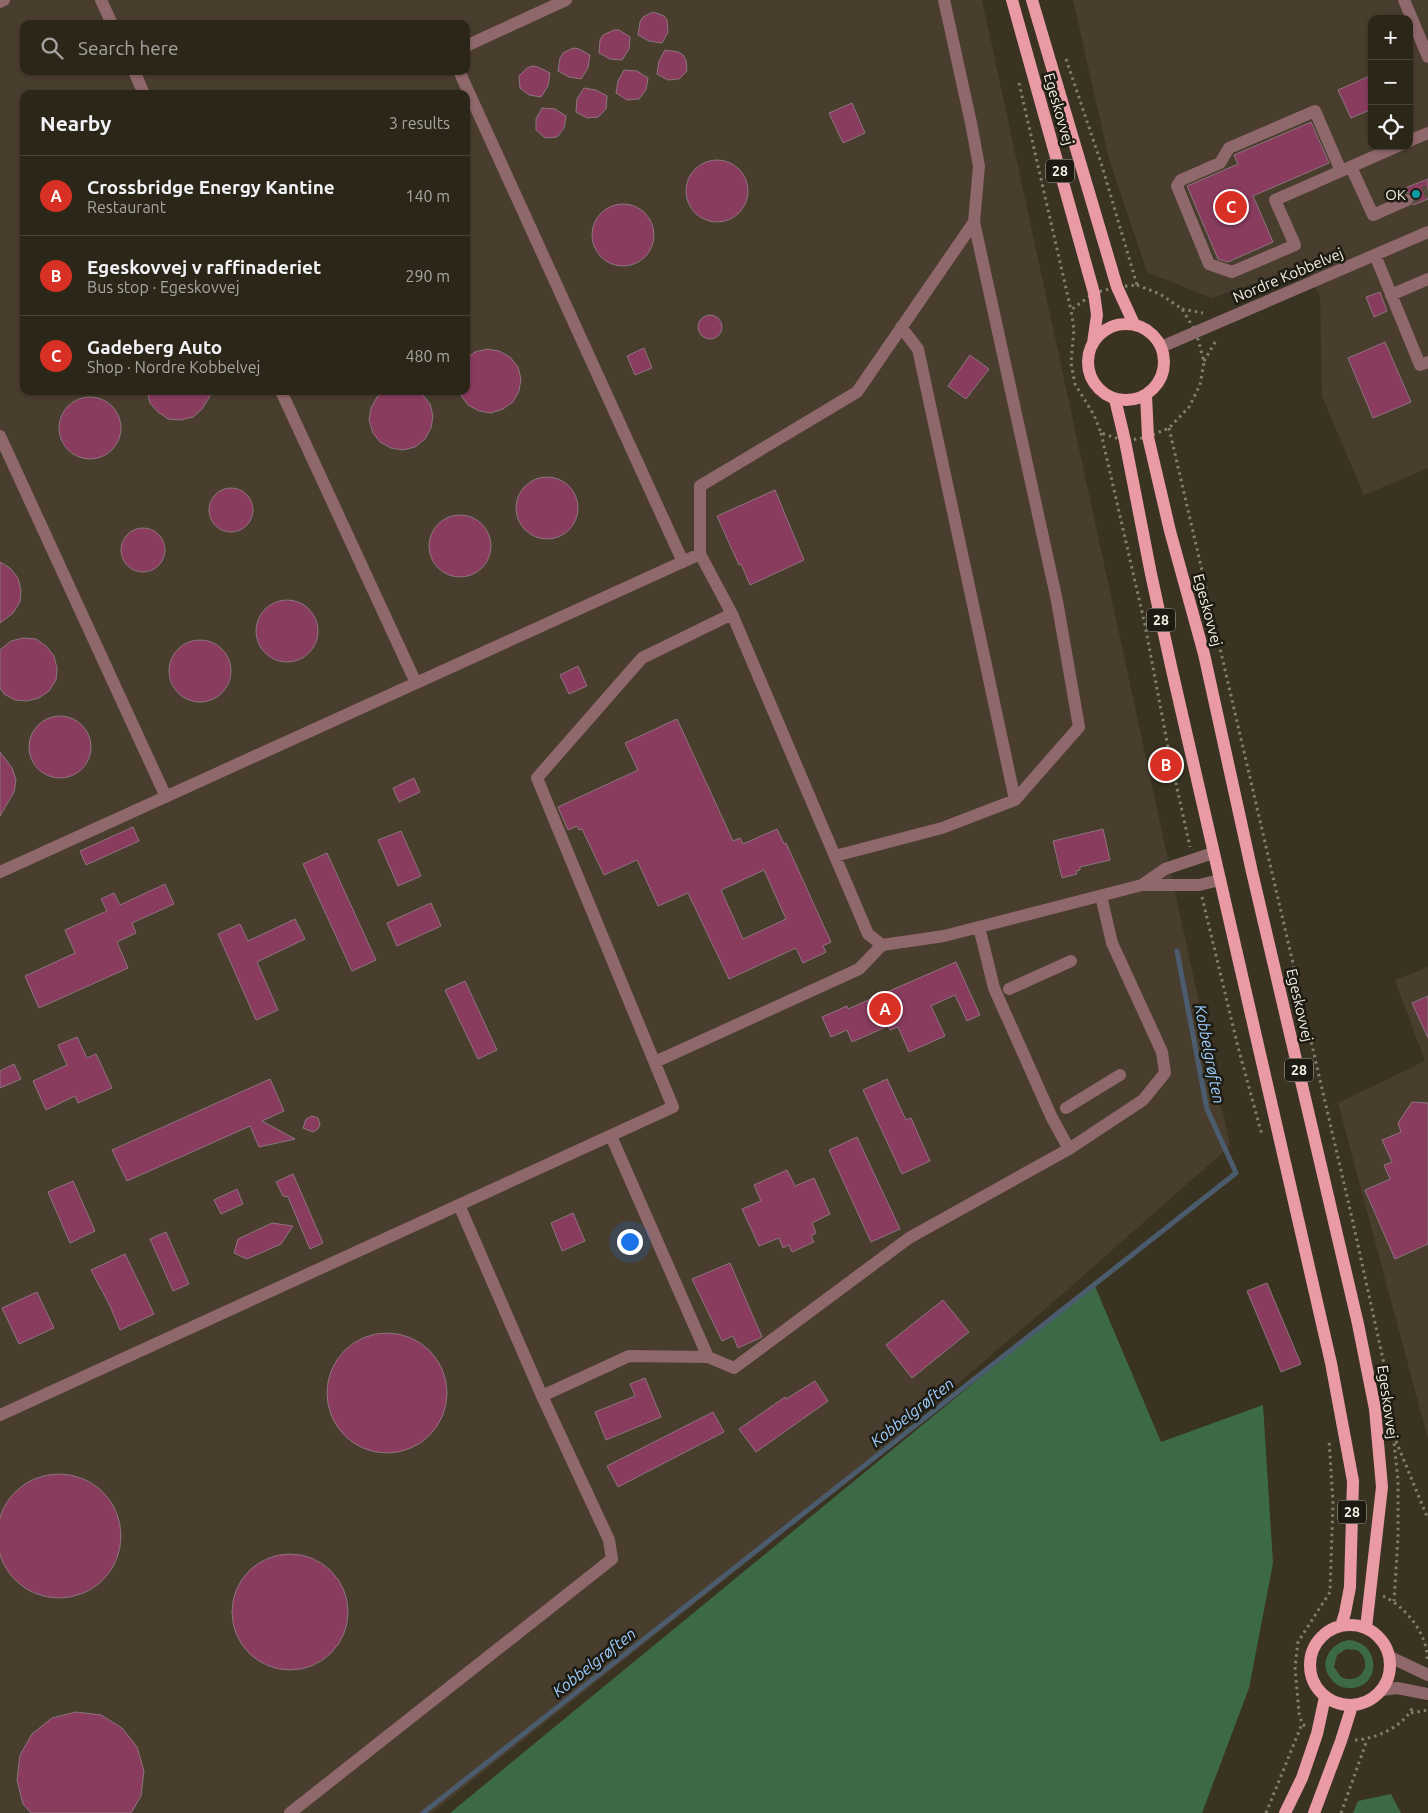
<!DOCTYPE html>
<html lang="en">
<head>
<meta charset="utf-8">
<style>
	:root { --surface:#2c2619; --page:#383226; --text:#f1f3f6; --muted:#a6a5a2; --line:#484338; --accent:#d93025 }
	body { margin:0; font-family:Ubuntu,sans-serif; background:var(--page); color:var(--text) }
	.controls { position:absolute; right:15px; top:15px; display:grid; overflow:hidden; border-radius:10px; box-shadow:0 1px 4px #0004 }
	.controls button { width:45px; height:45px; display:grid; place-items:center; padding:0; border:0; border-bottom:1px solid var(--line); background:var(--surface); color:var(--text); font:25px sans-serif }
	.you { position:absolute; left:629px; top:1241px; width:18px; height:18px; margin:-12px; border:4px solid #fff; border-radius:50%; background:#1a73e8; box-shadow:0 0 0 8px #1a73e833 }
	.badge { display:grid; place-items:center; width:32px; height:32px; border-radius:50%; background:var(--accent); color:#fff; font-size:16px; font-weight:700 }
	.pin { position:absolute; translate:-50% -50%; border:2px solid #fff; box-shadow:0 1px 5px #0006 }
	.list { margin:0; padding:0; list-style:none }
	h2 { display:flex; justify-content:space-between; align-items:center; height:65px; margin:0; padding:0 20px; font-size:21px }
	h2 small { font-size:16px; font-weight:400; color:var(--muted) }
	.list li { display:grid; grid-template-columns:32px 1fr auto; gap:15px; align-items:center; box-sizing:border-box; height:80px; padding:0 20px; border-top:1px solid var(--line) }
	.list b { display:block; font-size:19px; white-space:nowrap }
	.list p { margin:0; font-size:16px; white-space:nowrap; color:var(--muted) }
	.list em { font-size:16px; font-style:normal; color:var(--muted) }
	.icon { flex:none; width:28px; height:28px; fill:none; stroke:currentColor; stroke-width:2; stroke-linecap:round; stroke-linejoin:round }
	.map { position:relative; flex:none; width:1428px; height:1813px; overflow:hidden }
	.search { position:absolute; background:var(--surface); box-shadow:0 1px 4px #0004; left:20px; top:20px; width:450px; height:55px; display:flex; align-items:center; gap:12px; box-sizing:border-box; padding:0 18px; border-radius:10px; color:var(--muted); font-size:19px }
	.panel { position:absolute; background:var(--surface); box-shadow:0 1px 4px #0004; left:20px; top:90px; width:450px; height:305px; border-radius:10px }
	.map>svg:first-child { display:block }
	.industrial { fill:#493d2e; fill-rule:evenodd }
	.green { fill:#3c6a47; fill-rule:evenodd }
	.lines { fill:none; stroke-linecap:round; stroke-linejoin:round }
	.stream { stroke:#4a5c6d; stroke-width:5 }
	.building { fill:#893c5e; stroke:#8c757e; fill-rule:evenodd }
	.minor-tunnel { stroke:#564f3e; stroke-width:12; stroke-dasharray:12 6; stroke-linecap:butt }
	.path { stroke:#847e6e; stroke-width:3; stroke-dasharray:2.5 4; stroke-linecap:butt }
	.minor { stroke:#8f686c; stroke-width:12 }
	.major { stroke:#e99aa3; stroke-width:12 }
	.culture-dot { fill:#0f9aa8; stroke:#1e1b13; stroke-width:2 }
	.labels { text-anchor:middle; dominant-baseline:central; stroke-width:5; stroke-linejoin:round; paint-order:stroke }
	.shield { fill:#1e1b13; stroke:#b4b0a6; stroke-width:1 }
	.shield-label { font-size:14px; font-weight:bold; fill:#f5f0e5 }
	.street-label { font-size:15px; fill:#f5f0e5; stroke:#1e1b13 }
	.poi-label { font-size:15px; fill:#f5f0e5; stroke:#1e1b13; text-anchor:end }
	.water-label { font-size:16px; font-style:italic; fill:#9dcefe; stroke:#1e1b13 }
</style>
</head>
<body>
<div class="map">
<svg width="1428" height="1813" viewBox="0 0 1428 1813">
	<rect width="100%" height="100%" fill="#3a3321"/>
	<!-- industrial -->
	<path class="industrial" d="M0,0H982L1230,1146L1058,1298L776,1539L432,1813H0ZM24,24H466V71H24ZM24,94H466V391H24Z
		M1073,0H1428V468L1364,495L1322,396L1320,296L1304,266L1212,298L1147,272L1109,159ZM1372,19H1409V146H1372Z
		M1428,967V1439L1338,1103L1425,1061L1395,980Z"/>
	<!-- green -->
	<path class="green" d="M1094,1284L1161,1442L1263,1405L1273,1563L1249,1688L1202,1813H450Z
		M1349,1640C1382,1643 1381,1689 1349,1688C1342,1688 1336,1685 1332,1680C1317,1664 1330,1643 1349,1640ZM1346,1649L1357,1650C1375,1663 1361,1686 1341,1677L1334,1667L1337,1655Z
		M1391,1794L1401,1813H1353L1358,1801Z"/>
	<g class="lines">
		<!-- stream -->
		<path class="stream" d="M423,1813L1236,1173L1207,1109L1177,951"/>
	</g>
	<!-- building -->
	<path class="building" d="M653,12L664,16L667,20L668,32L662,43L649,41L638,35L640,22L643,17Z
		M614,30H619L630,37L629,49L622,60L610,59L599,53L600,40L603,35Z
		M573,48L579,49L590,55L588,68L581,79L569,77L558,71L560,58L563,53Z
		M665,50L678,52L683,55L686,60L687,71L679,79L668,80L657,74L659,61Z
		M533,66L538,67L550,73L548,86L541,97L529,95L520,88L519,76L527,68Z
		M624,70L637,71L648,78L646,90L639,99L627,100L616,93L618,81Z
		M1372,75V109L1351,118L1338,90Z
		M584,88L596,90L607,96L606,109L598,117L587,118L576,112L577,99Z
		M852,103L865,133L843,143L829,113Z
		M542,108L555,109L566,116L564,128L557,137L545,138L536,130V119Z
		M1311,122L1329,163L1253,196L1273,242L1228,262L1218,259L1187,186L1238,164L1234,155Z
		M686 191a31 31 0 1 1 62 0a31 31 0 1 1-62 0Z
		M1428,179V199L1413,205L1415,201L1414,196L1408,192L1404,193L1402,189Z
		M592 235a31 31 0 1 1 62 0a31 31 0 1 1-62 0Z
		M1380,292L1387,311L1374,317L1366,297Z
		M698 327a12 12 0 1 1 24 0a12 12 0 1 1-24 0Z
		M1385,342L1411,402L1373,418L1348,358Z
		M644,348L652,368L635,375L627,356Z
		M487,349L499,351L510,357L518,367L521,379L519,391L513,402L503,409L491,413L479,411L468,405L458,391H466V359L475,352Z
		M970,355L989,369L966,399L948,386Z
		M147,391H213L202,409L193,417L181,420L168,419L158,412L150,403Z
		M385,391H416L422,394L430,404L433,416L431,428L425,439L415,447L403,450L391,448L380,442L373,433L369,420L371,408L377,397Z
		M59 428a31 31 0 1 1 62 0a31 31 0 1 1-62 0Z
		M516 508a31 31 0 1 1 62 0a31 31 0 1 1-62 0Z
		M209 510a22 22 0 1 1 44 0a22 22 0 1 1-44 0Z
		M775,490L804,560L750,585L741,564L739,565L717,516Z
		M429 546a31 31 0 1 1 62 0a31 31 0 1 1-62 0Z
		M121 550a22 22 0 1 1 44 0a22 22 0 1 1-44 0Z
		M0,562L10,568L18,578L21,590L20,602L13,613L0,623Z
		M256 631a31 31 0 1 1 62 0a31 31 0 1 1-62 0Z
		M23,638L36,639L46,646L54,656L57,668L56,680L49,691L39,698L27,701L15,700L4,694L0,688V650L11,641Z
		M169 671a31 31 0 1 1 62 0a31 31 0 1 1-62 0Z
		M578,666L587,686L569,694L560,675Z
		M29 747a31 31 0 1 1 62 0a31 31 0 1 1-62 0Z
		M677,719L733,841L740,838L743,844L777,829L784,844L786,843L831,942L823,946L826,952L803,963L796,948L729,979L688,893L658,906L637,860L604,875L582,829L579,830L577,826L568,830L558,807L638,770L625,743ZM764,870L786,919L743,939L721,890Z
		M0,752L12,768L16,780L14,792L0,816Z
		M414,778L420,792L399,802L393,788Z
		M133,827L139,841L86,865L80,851Z
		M1103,829L1110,860L1080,867V870L1076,871L1077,874L1062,878L1053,841Z
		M401,831L421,876L398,886L378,840Z
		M327,853L376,960L352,971L303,864Z
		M165,884L174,904L132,923L136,933L117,942L128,968L39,1008L25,976L75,953L65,930L107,911L101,899L114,893L120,905Z
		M431,903L441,926L397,946L387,923Z
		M295,919L305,939L257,962L278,1010L256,1020L218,934L240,924L248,941Z
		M956,962L980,1015L967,1021L955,995L931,1006L945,1036L909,1052L898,1027L890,1030L888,1026L852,1042L847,1030L831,1037L822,1017L847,1006L848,1009Z
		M465,981L497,1050L478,1059L445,990Z
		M1428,996V1038L1412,1003Z
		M77,1037L87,1058L96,1054L112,1088L78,1103L75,1096L46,1110L33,1081L67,1065L58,1045Z
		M14,1064L21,1079L0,1088V1071Z
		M270,1079L284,1111L262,1121L295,1139L259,1147L250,1126L127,1181L112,1150Z
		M887,1079L906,1120L911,1118L930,1161L902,1174L863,1090Z
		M1412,1102L1428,1103V1244L1395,1259L1365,1190L1390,1179L1384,1165L1392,1162L1382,1140L1401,1132L1398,1123Z
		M312,1116L318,1118L320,1124L318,1129L313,1132L303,1128L306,1119Z
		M857,1137L900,1229L871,1242L829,1150Z
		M787,1170L795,1186L814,1178L830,1214L812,1223L816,1233L811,1236L814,1242L792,1252L789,1245L783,1248L779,1238L759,1246L742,1209L761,1201L754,1185Z
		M293,1174L323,1243L310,1249L288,1197L283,1196L276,1182Z
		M73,1181L95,1231L70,1243L48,1192Z
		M237,1189L243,1204L221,1214L214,1200Z
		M573,1213L585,1241L562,1251L551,1223Z
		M272,1223L293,1226L281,1244L247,1259L234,1253L238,1239Z
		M166,1232L189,1284L173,1291L150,1239Z
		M125,1254L154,1314L120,1330L110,1306L91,1270Z
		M730,1263L762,1337L738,1348L733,1336L722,1341L692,1279Z
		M1267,1283L1301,1364L1281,1372L1247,1291Z
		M37,1292L54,1328L19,1344L2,1308Z
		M943,1300L969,1332L912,1378L886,1345Z
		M327 1393a60 60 0 1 1 120 0a60 60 0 1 1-120 0Z
		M645,1378L661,1417L606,1440L595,1412L635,1396L630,1384Z
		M815,1381L828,1401L756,1452L739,1429L785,1397L786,1399Z
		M713,1412L724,1432L618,1487L607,1466Z
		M-3 1536a62 62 0 1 1 124 0a62 62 0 1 1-124 0Z
		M232 1612a58 58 0 1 1 116 0a58 58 0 1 1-116 0Z
		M76,1712L101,1715L122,1728L137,1747L144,1771L141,1796L131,1813H31L23,1804L17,1780L20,1755L32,1734L52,1718Z"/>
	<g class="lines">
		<!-- minor-tunnel -->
		<path class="minor-tunnel" d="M1407,200L1428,191"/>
		<!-- path -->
		<path class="path" d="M1066,59L1102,166L1137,285
			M1019,83L1071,310
			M1137,285L1160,294L1182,309L1196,332L1204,362L1200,385L1189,407L1169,428L1148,437L1125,441L1101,433L1094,415L1075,384L1071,363L1074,329L1071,310L1094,293L1117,287Z
			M1182,309L1203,313
			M1204,361L1217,339
			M1169,428L1352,1218L1388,1382L1390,1403
			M1101,433L1145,625L1168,747L1190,847
			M1202,897L1238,1047L1262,1135
			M1392,1424L1398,1480V1537L1394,1601
			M1396,1441L1428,1519
			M1383,1596C1405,1606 1428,1634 1427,1659
			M1411,1713L1428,1710
			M1305,1726L1302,1724L1299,1713L1295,1667L1298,1642L1330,1592L1333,1503L1329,1439
			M1355,1740C1376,1739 1405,1726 1413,1706
			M1266,1813L1302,1724
			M1341,1813L1367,1740"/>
		<!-- minor -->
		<path class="minor" d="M101,0L112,24
			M1404,0L1428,57
			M0,2L4,0
			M466,46L566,0
			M134,71L144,94
			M459,71L683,562
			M1409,141L1428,133
			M1351,167L1373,215L1407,200
			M1341,171L1315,111L1229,148L1220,163L1181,180L1177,186L1209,264L1232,272L1295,245L1275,200L1398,146
			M1375,255L1420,365L1428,362
			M1391,295L1428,279
			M901,327L918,349L1015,800
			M1161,347L1428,232
			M281,391L416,683
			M0,436L166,797
			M732,614L700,554V486L857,392L974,222L979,166L971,123L944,0
			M835,856L942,828L1015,800L1079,727L1057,601L974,222
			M0,872L700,554
			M1142,885L1165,869L1213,853
			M979,927L994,988L1052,1118L1069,1149
			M1009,989L1071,961
			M655,1062L859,969L882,945
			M1066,1108L1120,1075
			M611,1136L708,1357
			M542,1396L629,1356L708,1357L734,1368L909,1238L1069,1149L1143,1100L1165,1073L1162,1052L1112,943L1101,896
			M0,1415L673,1107L537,778L642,658L732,614L868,934L882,945L944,936L1142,885H1199L1220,880
			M1390,1657L1428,1675
			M1382,1690L1397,1688L1428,1694
			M290,1813L612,1559L609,1540L542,1396L459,1205"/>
		<!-- major -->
		<path class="major" d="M1012,0L1094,293L1097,315L1093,343
			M1032,0L1117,287L1134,324
			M1088 362a38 38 0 1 1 76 0a38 38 0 1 1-76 0Z
			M1146,395L1148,437L1170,531L1204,654L1252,872L1358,1324L1375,1409L1382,1487L1366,1628
			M1115,399L1125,441L1151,574L1171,666L1331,1363L1353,1481L1350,1587L1345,1613L1341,1626
			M1310 1665a40 40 0 1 1 80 0a40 40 0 1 1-80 0Z
			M1285,1813L1302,1778L1317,1734L1325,1697
			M1314,1813L1341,1741L1352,1706"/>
	</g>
	<!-- markers -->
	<circle class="culture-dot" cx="1416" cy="194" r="5"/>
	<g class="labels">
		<!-- shield labels -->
		<g class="shield">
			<rect x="1046" y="159.5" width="28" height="23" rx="4"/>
			<rect x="1147" y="608.5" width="28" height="23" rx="4"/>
			<rect x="1285" y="1058.5" width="28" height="23" rx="4"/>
			<rect x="1338" y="1500.5" width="28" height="23" rx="4"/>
		</g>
		<g class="shield-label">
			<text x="1060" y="171">28</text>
			<text x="1161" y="620">28</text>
			<text x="1299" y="1070">28</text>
			<text x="1352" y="1512">28</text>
		</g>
		<!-- street labels -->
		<g class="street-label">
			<text transform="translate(1059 109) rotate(74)">Egeskovvej</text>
			<text transform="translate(1288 275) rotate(-23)">Nordre Kobbelvej</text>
			<text transform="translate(1208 610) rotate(75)">Egeskovvej</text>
			<text transform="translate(1300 1005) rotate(77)">Egeskovvej</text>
			<text transform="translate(1388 1402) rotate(82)">Egeskovvej</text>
		</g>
		<!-- poi labels -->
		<g class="poi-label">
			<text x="1406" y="194">OK</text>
		</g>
		<!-- water labels -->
		<g class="water-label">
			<text transform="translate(1210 1054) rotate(79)">Kobbelgrøften</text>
			<text transform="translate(912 1412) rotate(-38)">Kobbelgrøften</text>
			<text transform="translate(594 1662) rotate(-38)">Kobbelgrøften</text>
		</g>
	</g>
</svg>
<div class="controls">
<button>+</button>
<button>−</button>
<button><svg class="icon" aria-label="locate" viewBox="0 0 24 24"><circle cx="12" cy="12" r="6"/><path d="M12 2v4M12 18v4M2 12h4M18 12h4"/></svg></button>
</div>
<div class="you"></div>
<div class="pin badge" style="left:885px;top:1009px">A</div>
<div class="pin badge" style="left:1166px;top:765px">B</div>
<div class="pin badge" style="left:1231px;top:207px">C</div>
<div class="search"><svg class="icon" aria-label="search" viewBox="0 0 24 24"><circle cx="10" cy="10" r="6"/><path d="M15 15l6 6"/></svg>Search here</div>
<section class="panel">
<h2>Nearby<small>3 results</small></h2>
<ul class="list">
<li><span class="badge">A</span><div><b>Crossbridge Energy Kantine</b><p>Restaurant</p></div><em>140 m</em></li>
<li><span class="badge">B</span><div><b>Egeskovvej v raffinaderiet</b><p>Bus stop · Egeskovvej</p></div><em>290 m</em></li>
<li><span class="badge">C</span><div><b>Gadeberg Auto</b><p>Shop · Nordre Kobbelvej</p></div><em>480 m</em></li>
</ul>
</section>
</div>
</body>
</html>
